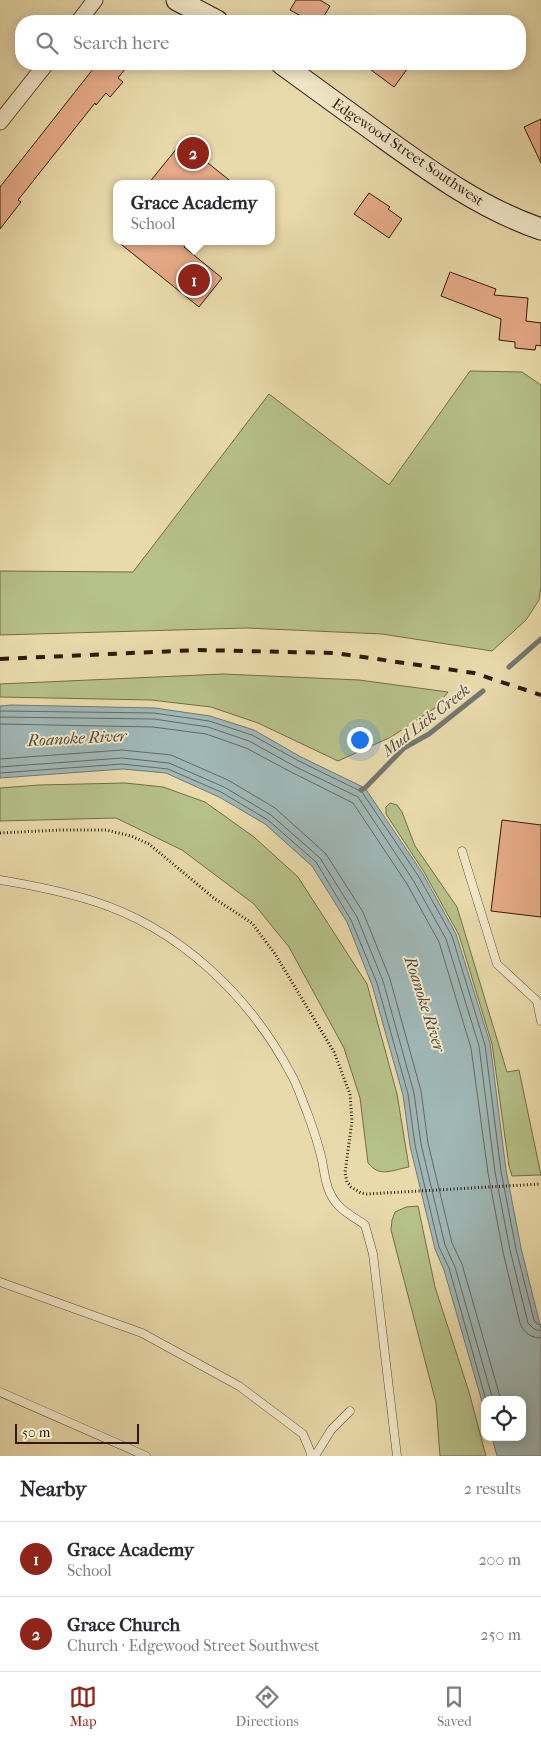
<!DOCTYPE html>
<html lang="en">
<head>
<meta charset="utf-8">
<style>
	:root { --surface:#fff; --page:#f2f2f3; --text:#2b2b33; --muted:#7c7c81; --line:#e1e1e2; --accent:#8f2418 }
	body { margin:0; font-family:"IM FELL French Canon",serif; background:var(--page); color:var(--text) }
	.controls { position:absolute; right:15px; bottom:15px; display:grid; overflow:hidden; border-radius:10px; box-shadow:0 2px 12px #0003 }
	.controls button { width:45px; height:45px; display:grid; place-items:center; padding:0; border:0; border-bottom:1px solid var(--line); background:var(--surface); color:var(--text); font:25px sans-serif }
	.scale { position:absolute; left:15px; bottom:12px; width:124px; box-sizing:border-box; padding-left:5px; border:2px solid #301a0a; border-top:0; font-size:14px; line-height:18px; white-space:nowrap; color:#301a0a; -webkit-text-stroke:4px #f1e7c8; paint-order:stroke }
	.you { position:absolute; left:359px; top:739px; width:18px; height:18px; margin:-12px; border:4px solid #fff; border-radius:50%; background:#1a73e8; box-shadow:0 0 0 8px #1a73e833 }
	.badge { display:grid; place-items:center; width:32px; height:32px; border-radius:50%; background:var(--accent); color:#fff; font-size:16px; font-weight:700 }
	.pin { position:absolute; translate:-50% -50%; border:2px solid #fff; box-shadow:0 1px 5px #0006 }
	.popup { position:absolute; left:113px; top:180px; width:162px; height:65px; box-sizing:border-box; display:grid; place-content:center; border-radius:10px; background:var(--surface); filter:drop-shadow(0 1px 4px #0005); font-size:16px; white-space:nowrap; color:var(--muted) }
	.popup b { font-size:19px; color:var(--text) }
	.popup::after { content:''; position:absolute; left:50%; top:100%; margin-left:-10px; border:10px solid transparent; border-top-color:var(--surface) }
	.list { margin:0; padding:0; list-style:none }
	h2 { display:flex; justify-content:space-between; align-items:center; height:65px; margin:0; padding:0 20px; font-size:21px }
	h2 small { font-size:16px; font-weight:400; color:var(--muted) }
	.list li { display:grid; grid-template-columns:32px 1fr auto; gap:15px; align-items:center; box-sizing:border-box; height:75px; padding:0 20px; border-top:1px solid var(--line) }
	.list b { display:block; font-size:19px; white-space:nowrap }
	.list p { margin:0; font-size:16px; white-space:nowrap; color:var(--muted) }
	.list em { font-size:16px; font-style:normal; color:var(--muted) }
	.icon { flex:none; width:28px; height:28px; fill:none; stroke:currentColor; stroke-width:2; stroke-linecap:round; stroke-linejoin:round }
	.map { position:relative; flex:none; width:541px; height:1456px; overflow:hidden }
	.search { position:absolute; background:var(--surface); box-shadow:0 2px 12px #0003; left:15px; right:15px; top:15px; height:55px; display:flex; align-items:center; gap:12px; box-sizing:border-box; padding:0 18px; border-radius:20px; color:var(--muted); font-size:19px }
	.sheet { height:215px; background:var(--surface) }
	nav { display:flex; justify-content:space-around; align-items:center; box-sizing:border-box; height:70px; border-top:1px solid var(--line); background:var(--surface); font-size:14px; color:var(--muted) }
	nav a { display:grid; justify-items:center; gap:2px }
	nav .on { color:var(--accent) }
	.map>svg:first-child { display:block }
	.green { fill:#b6c089; stroke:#736d4a }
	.water { fill:#9fb7b6; stroke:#737871 }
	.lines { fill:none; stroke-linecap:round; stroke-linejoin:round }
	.shore { stroke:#686860; stroke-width:1 }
	.stream { stroke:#737871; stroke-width:5 }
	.building { fill:#e6ab88; stroke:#301a0a }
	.lane-casing { stroke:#5e4a32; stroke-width:9 }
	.street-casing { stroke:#5e4a32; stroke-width:17 }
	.secondary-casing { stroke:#301a0a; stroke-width:23 }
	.path { stroke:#301a0a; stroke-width:3; stroke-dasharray:1 2.5; stroke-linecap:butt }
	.lane { stroke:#f1e7c8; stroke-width:8 }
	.street { stroke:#f1e7c8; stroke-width:15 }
	.secondary { stroke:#f1e7c8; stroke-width:21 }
	.rail { stroke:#301a0a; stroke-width:4; stroke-dasharray:9 9; stroke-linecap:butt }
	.labels { text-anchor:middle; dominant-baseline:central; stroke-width:4; stroke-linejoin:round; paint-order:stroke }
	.street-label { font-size:15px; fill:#301a0a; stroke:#f1e7c8 }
	.water-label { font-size:16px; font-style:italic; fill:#51493e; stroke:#f1e7c8 }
</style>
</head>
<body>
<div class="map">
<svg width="541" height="1456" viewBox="0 0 541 1456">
	<rect width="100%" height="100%" fill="#e9daab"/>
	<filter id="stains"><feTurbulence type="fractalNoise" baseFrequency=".004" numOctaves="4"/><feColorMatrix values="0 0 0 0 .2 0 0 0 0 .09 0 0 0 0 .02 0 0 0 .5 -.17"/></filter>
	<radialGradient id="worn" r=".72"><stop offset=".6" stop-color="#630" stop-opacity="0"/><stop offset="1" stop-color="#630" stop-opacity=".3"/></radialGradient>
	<!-- green -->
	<path class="green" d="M470,371L522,372L541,385V587L539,600L526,620L492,651L382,634L246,628L0,635V571L133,572L269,394L389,485Z
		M223,674L359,680L448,692L435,708L391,737L338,761L258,723L211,707L151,700L0,697V684Z
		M125,783L163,787L205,802L254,837L298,877L367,984L397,1094L409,1167C392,1170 380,1178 368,1163L360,1098L344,1048L289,947L254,904L182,850L116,818L0,821V788L39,785Z
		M390,803L397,805L402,812L415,846L457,907L507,1072L519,1070L541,1175L512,1176L509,1166L492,1044L459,935L424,872L386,814V807Z
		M418,1206L435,1287L469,1392L486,1456H440L436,1403L391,1230L392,1220L395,1212L406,1207Z"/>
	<!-- water -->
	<path class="water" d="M11,705L155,708L210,716L254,730L301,757L365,788L423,874L456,934L490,1043L506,1170L521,1248L541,1329V1456H497L492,1437H522V1400H485V1412L444,1270L435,1249L410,1146L403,1095L372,985L347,922L312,866L265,824L219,797L166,773L123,769L0,778V706Z"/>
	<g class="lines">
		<!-- shore -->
		<path class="shore" d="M0,711L154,713L209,721L252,735L299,761L362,792L419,877L452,936L485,1045L501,1171L516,1249L534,1320L537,1324L541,1325
			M0,717L154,719L208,727L249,741L296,767L358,797L413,880L446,939L479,1046L495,1172L510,1250L528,1323L534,1329L541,1331
			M0,724L153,727L206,734L246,748L293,773L353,803L407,884L439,942L471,1048L488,1173L503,1252L520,1323C524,1333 531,1338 541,1338
			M0,759L122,750L171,755L228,780L275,808L326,854L363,912L390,979L421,1091L428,1143L452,1243L462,1264L501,1400
			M0,767L122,758L169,763L224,787L271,815L320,858L357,917L383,981L414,1093L421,1144L445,1245L455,1267L493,1400
			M0,773L122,764L168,769L221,792L268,820L316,862L351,920L377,983L408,1094L415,1145L439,1247L449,1268L486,1400"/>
		<!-- stream -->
		<path class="stream" d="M509,667L541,639
			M361,790L365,788L404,748L429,734L483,691"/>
	</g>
	<!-- building -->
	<path class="building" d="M296,0H320L330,6L321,21H310L290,10Z
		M97,64H129L118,78L123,82L110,97L106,93L96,105L95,103L18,200L21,202L0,229V187Z
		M363,64H411L394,87Z
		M541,119V163L524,127Z
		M182,142L234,184H148Z
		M369,193L390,207L388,209L402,219L389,238L354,214Z
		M117,241H188L184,247L222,278L199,307Z
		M450,272L496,289L494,295L528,298L526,321L541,323V346L536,345L535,350L515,348V342L499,340L501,319L441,296Z
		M502,820L541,825V917L491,911Z"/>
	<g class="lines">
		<defs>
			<path id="lane" d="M462,851L497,964L537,1001L541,1021
				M0,880C30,885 64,892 93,901C179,928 249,995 291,1074C298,1086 302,1100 307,1112C313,1128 318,1143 322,1160C325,1176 326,1192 338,1205C345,1213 357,1219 365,1225L373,1254L397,1456
				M0,1282L142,1333L239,1386L303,1434L310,1451L311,1456
				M0,1392L146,1456
				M315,1456L331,1430L350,1411"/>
			<path id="street" d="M79,21L95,0
				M0,122L46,64"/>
			<path id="secondary" d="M177,0L217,21
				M282,64C315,88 348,112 381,136C431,172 482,209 541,229"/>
		</defs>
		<!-- lane casing -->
		<use href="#lane" class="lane-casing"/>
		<!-- street casing -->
		<use href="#street" class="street-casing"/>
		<!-- secondary casing -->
		<use href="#secondary" class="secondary-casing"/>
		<!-- path -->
		<path class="path" d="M0,833L60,830H106L131,836L149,844L215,899L252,923L275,954L334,1052L350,1094L352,1121L345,1173L347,1182L351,1187L361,1193L367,1194L541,1184"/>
		<!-- lane -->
		<use href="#lane" class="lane"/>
		<!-- street -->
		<use href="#street" class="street"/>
		<!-- secondary -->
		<use href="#secondary" class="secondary"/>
		<!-- rail -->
		<path class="rail" d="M0,659L198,650L335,653L474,673L541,695"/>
	</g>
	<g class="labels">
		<!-- street labels -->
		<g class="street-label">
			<text transform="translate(408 152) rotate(34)">Edgewood Street Southwest</text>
		</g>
		<!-- water labels -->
		<g class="water-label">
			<text transform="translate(426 720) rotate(-38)">Mud Lick Creek</text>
			<text transform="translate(77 738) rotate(-3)">Roanoke River</text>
			<text transform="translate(425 1004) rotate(72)">Roanoke River</text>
		</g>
	</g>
	<rect width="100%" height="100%" filter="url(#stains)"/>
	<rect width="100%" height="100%" fill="url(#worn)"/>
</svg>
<div class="controls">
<button><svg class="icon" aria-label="locate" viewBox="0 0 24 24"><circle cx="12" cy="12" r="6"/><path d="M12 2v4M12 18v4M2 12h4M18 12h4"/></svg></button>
</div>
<div class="scale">50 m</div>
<div class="you"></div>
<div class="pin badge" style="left:194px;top:280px">1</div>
<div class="popup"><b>Grace Academy</b>School</div>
<div class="pin badge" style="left:193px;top:153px">2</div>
<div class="search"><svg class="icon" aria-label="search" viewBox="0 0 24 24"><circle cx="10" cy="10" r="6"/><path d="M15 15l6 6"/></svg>Search here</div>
</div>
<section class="sheet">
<h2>Nearby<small>2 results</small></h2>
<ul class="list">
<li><span class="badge">1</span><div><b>Grace Academy</b><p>School</p></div><em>200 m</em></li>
<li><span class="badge">2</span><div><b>Grace Church</b><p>Church · Edgewood Street Southwest</p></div><em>250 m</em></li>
</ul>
</section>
<nav>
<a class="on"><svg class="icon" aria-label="map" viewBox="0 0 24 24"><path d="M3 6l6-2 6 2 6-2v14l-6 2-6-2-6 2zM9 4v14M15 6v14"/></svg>Map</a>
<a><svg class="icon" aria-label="directions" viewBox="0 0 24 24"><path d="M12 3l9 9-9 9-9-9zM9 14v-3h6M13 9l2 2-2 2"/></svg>Directions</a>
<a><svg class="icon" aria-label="saved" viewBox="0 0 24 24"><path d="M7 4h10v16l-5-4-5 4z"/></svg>Saved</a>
</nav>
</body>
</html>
